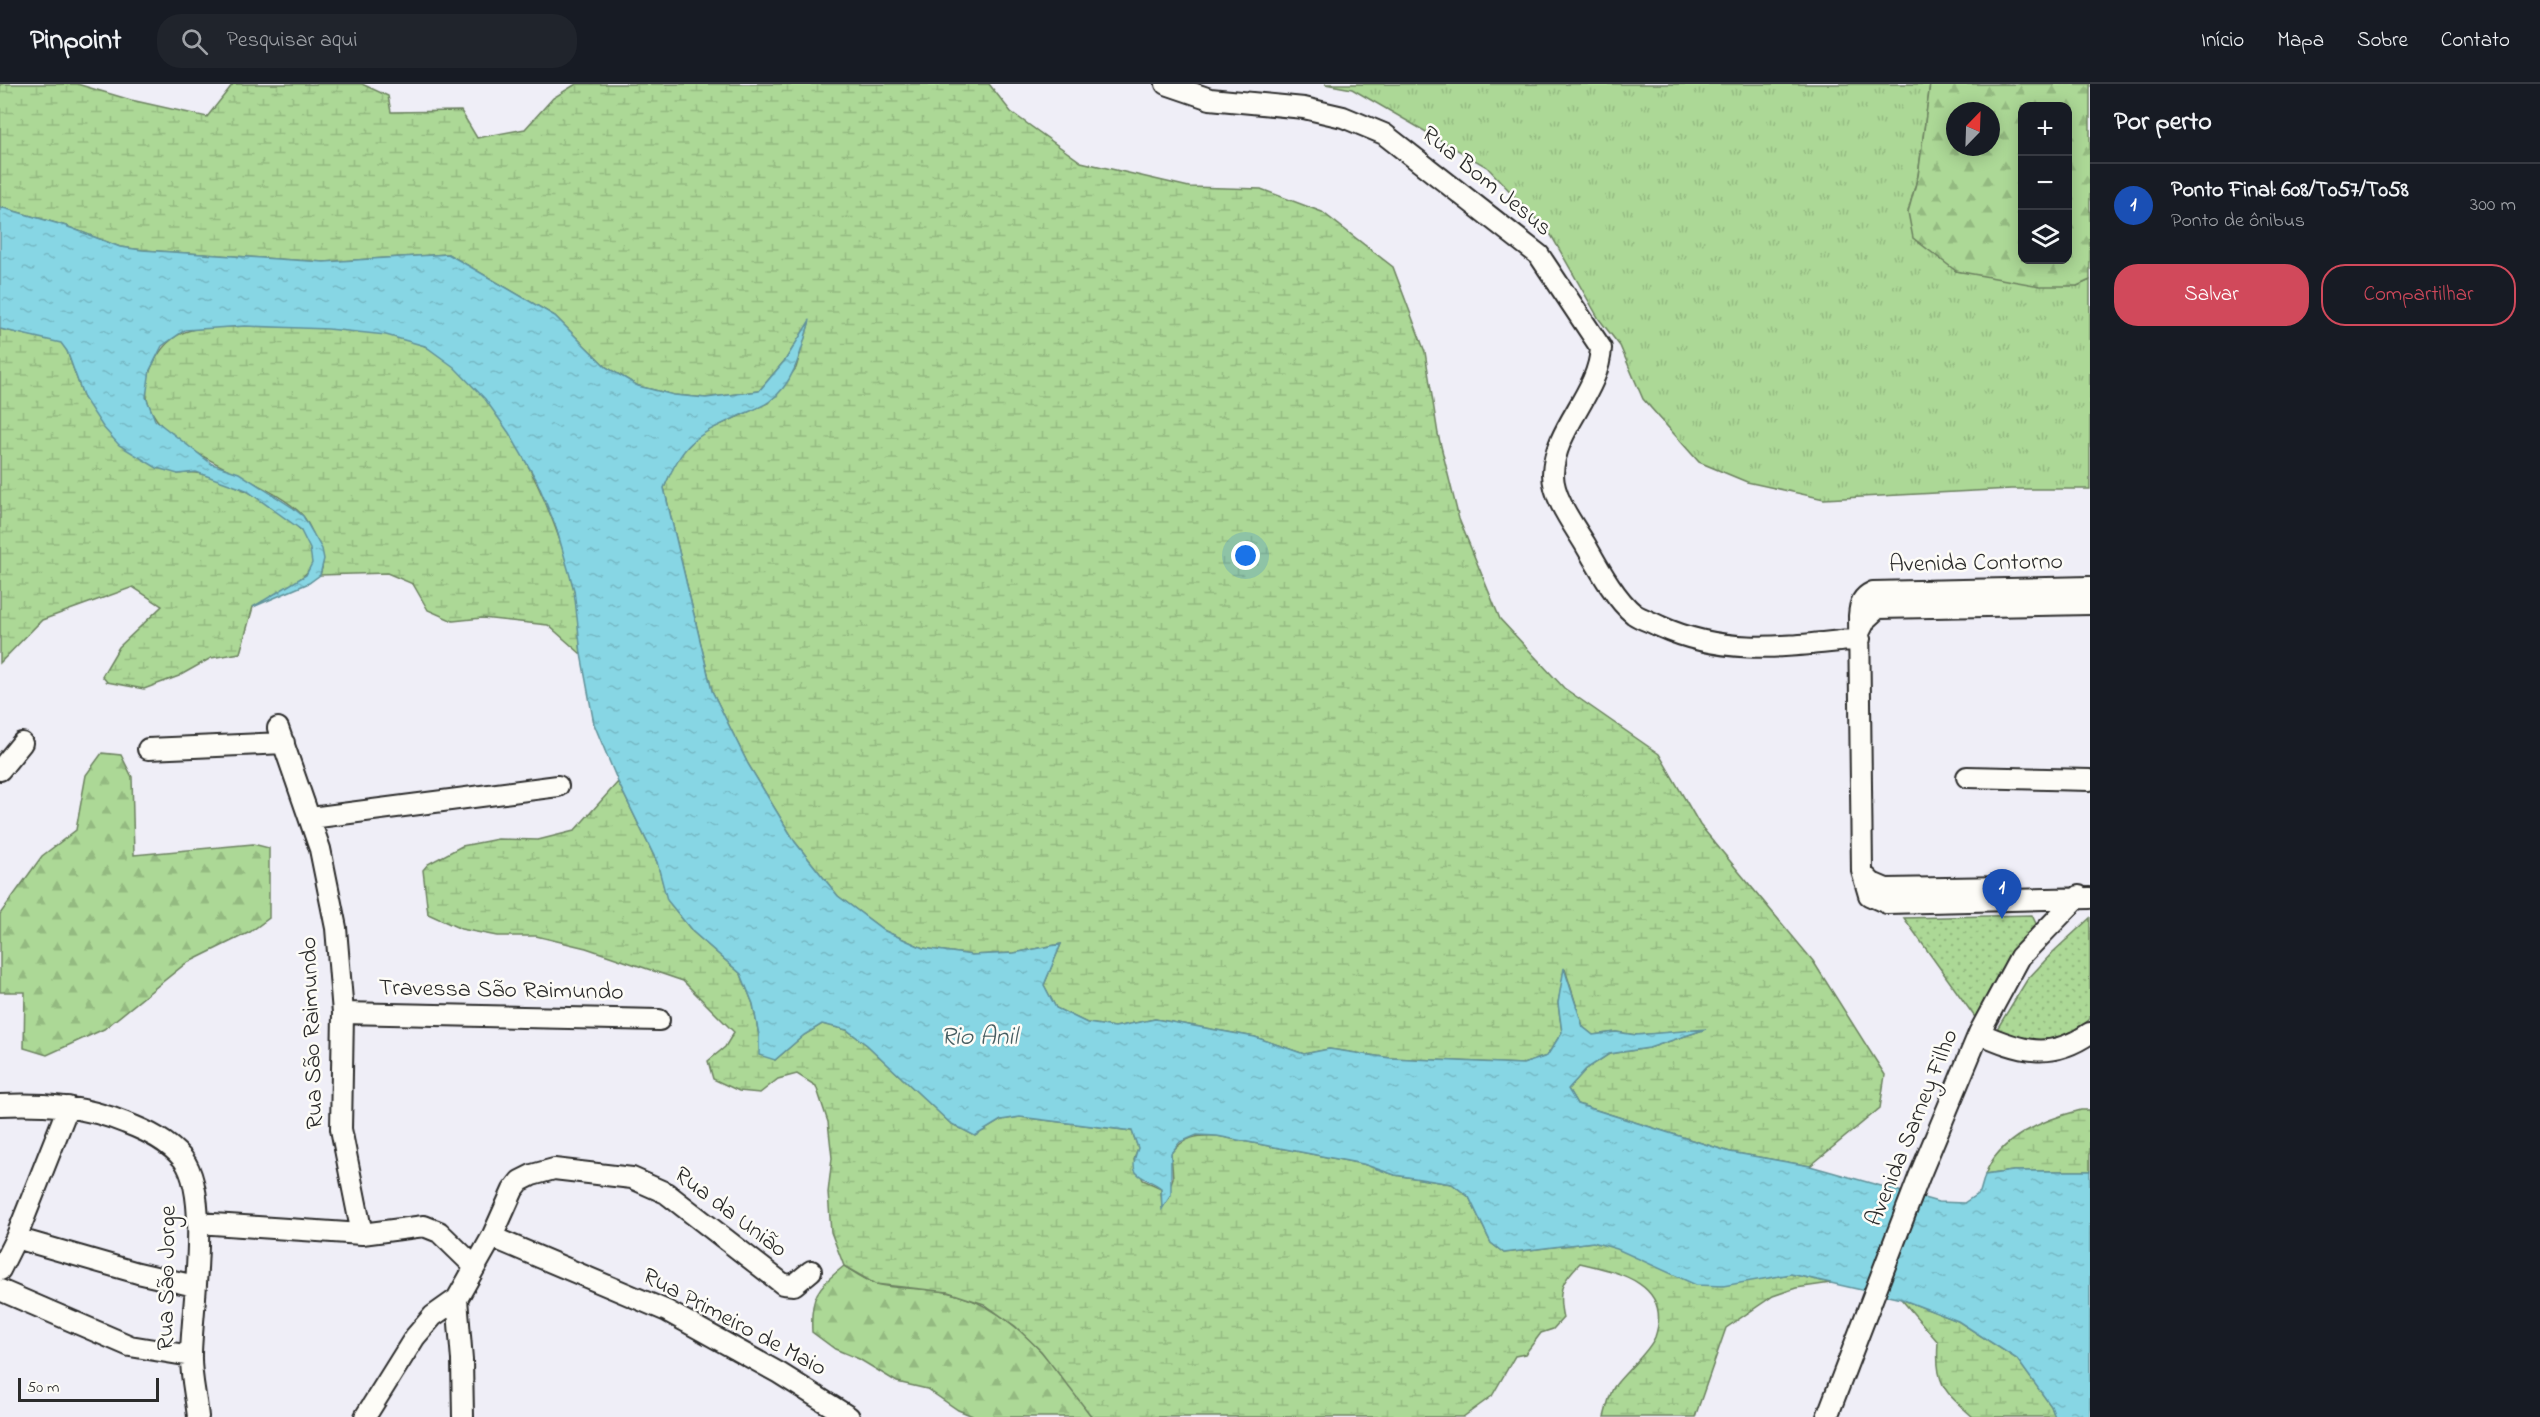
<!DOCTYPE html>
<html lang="pt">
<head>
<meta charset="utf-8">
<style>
	:root { --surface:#171b24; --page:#20242c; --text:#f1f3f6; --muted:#9ea1a6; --line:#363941; --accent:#d1495b }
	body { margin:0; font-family:"Indie Flower",sans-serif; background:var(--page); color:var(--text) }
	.controls { position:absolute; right:18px; top:18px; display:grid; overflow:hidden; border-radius:12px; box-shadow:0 3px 15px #0003 }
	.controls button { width:54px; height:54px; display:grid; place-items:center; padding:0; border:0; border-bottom:2px solid var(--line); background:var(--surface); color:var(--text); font:30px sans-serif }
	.compass { position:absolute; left:1946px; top:18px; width:54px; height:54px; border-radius:50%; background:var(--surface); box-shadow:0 3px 15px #0003; rotate:23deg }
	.scale { position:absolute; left:18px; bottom:15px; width:141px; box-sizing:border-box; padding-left:6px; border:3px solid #2b2b2b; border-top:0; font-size:16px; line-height:21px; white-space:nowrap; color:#2b2b2b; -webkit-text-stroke:4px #fdfcf7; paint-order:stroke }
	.you { position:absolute; left:1246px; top:472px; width:21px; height:21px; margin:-15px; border:4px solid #fff; border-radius:50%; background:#1a73e8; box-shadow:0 0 0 9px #1a73e833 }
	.badge { display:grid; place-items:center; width:39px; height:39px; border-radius:50%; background:var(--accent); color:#fff; font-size:20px; font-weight:700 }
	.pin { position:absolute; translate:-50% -50px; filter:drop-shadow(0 2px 3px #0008) }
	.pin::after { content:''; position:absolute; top:32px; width:21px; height:18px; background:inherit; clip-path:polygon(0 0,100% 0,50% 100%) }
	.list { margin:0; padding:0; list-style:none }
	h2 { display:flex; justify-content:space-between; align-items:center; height:78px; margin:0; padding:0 24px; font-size:26px }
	h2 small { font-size:20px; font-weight:400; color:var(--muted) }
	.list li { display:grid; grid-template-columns:39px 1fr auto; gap:18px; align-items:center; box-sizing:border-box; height:84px; padding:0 24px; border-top:2px solid var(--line) }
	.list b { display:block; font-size:22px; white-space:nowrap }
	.list p { margin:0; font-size:20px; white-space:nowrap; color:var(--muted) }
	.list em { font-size:20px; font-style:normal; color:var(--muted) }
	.actions { display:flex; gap:12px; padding:18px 24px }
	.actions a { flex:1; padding:14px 0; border:2px solid var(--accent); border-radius:24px; text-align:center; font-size:21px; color:var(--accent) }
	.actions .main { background:var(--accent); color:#fff }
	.icon { flex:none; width:33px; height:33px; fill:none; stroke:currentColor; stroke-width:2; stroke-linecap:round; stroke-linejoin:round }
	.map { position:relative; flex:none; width:2090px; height:1333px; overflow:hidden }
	header { display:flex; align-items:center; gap:36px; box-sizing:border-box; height:84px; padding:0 30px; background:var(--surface); border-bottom:2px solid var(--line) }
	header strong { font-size:28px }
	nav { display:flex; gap:33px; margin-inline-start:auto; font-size:21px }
	.search { width:420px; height:54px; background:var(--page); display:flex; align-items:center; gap:15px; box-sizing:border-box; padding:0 21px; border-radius:24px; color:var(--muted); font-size:22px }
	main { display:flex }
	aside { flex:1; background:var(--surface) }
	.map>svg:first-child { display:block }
	.grass { fill:url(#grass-tufts); stroke:#6c8260; stroke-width:1.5 }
	.forest { fill:url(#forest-firs); stroke:#6c8260; stroke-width:1.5; fill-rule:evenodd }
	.wetland { fill:url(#wetland-marsh); stroke:#6c8260; stroke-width:1.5 }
	.park { fill:url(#park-dots); stroke:#6c8260; stroke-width:1.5 }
	.water { fill:url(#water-ripples); stroke:#62929a; stroke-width:1.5 }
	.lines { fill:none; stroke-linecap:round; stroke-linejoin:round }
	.minor-casing { stroke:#2b2b2b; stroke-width:24 }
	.minor { stroke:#fdfcf7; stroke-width:20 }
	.labels { text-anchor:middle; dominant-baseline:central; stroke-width:5; stroke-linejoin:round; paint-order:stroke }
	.street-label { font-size:24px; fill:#2b2b2b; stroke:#fdfcf7 }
	.water-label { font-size:26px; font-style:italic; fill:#475e62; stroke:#fdfcf7 }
</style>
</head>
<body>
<header>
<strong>Pinpoint</strong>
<div class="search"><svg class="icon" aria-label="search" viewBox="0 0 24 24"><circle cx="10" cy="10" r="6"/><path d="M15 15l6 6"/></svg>Pesquisar aqui</div>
<nav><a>Início</a><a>Mapa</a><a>Sobre</a><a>Contato</a></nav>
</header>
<main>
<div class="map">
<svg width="2090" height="1333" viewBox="0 0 2090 1333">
	<defs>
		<pattern id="grass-tufts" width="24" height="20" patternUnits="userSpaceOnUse" patternTransform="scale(1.5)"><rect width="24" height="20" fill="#acd896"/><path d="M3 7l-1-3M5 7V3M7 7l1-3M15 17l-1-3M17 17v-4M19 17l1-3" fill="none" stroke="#94ba81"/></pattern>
		<pattern id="forest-firs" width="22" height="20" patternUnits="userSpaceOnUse" patternTransform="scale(1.5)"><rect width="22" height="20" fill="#acd896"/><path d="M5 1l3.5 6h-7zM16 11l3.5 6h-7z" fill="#94ba81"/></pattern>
		<pattern id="wetland-marsh" width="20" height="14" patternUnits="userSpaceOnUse" patternTransform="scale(1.5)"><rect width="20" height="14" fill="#acd896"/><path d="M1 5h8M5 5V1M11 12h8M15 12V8" fill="none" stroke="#94ba81"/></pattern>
		<pattern id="park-dots" width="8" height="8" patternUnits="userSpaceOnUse" patternTransform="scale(1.5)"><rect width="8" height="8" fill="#acd896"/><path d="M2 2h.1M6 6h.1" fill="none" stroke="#94ba81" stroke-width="1.8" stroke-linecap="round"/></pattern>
		<pattern id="water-ripples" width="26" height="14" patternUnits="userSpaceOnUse" patternTransform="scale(1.5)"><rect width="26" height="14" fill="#87d6e4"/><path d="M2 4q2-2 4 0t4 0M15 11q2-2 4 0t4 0" fill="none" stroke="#75b8c4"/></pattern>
	</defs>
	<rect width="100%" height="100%" fill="#efeef7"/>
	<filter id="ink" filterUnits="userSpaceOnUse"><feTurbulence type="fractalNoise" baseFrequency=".0167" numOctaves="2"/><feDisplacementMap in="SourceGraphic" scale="12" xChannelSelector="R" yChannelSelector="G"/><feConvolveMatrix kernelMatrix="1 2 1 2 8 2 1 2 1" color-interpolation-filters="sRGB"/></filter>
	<g filter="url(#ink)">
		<!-- grass -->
		<path class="grass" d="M1325,0H1930L1918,92L1908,128L1956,187L2077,202L2090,196V405H2011L1824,415L1747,398L1699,378L1643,315L1620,262L1599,235L1551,151L1487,83L1352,5Z"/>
		<!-- forest -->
		<path class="forest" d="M1930,0H2090V196L2077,202H2040L1956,187L1913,154L1908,128L1918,92ZM2022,22H2068V176H2022ZM1955,27H1991V63H1955Z
			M102,669L121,671L132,693L134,771L253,760L269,764V834L250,848L185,880L104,945L47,971L24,964L25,908H0V830L42,772L76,746L86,691Z
			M844,1182C854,1188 866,1197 877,1200C900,1206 926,1203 950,1209C1014,1224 1056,1282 1092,1333H975L958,1326L927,1305L897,1298L859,1275L835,1265L812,1248C810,1212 817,1204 844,1182Z"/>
		<!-- wetland -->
		<path class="wetland" d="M0,0H77L131,16L207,33L233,0H362L388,12L391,28L461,27L477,54L525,45L553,14L576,0H989L1011,28L1081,78L1189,103L1261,105L1322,128L1393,183L1425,268L1438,350L1459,435L1500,535L1564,604L1659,670L1700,741L1813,877L1885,991L1880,1024L1810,1082L1730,1068L1577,1020L1568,1005L1586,985L1609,970L1649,964L1703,946L1636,951L1616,948L1593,951L1583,943L1565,885L1558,919L1562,948L1547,972L1523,980L1390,974L1329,965L1304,970L1255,953L1155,935L1115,943L1087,939L1056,924L1044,901L1061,860L1014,869L972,871L923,864L885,847L838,812L795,758L748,680L712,607L664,404L676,375L700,350L770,318L796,284L809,239L786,275L759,307L706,314L674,311L638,302L606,283L555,232L448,170L324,178L142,166L120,163L66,142L0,123Z
			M245,242C296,244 380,240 425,262C499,298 558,430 574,506C578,527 579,549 581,570L548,541L482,534L453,537L428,526L413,500L387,489L320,491C326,475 322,466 314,452C311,446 308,438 303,432C265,387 110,361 154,278C175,237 205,245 245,242Z
			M0,245L61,258L67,267L84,314L178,390C184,389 191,388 197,389C229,394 322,438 312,480C308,496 267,515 253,523L240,569L211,574L179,592L144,605L107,598L102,592L119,563L162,522L133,503L42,536L0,579Z
			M618,698L657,778L668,817L693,848L741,890L753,920L759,951L775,976L804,951L822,940L847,946L867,961L950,1039L975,1052L1001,1036L1020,1033L1132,1047L1138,1064L1134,1076L1143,1096L1161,1104L1162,1124L1173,1094L1171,1069C1184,1053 1197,1051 1217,1052L1363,1080L1395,1091L1452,1100L1469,1113L1491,1159L1504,1169L1593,1158L1760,1195L1791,1190L1831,1199L1796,1204L1773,1212L1726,1244L1695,1333H1604C1607,1323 1609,1311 1614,1303C1625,1288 1649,1268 1655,1253C1673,1200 1619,1188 1580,1179C1561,1198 1557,1207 1563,1234L1553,1245L1541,1249L1525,1270L1515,1272L1492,1312L1463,1333H1092L1041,1267L1015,1242L984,1220L948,1208L875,1200L844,1182L831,1148L828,1109L832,1074L828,1038L816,1002L797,990L778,995L760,1009L739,1007L713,995L708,977L725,963L734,948L683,897L586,864L536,852H497L461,845L428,830L423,786L428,780L462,762L498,755L538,756L574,747Z
			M2081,1026H2090V1087H2013L1985,1091C1998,1054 2045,1035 2081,1026Z
			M1901,1215L1958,1237L2017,1275L2051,1322L2055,1333H1973C1943,1307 1935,1299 1938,1258Z"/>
		<!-- park -->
		<path class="park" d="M2032,831L2038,844L2009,874L1977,936L1904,834Z
			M2090,834V935C2058,964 2032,965 1997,945L2027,896L2053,868Z"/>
		<!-- water -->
		<path class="water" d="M0,123L66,142L120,163L142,166L324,178L448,170L555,232L606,283L638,302L674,311L706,314L759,307L786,275L810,236C802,264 795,299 770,317C762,323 750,327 741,331C696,352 684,356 664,404L712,607L748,680L795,758L838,812L885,847L923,864L972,871L1014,869L1061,860L1044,901L1056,924L1087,939L1115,943L1155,935L1255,953L1304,970L1329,965L1390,974L1523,980L1547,972L1562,948L1558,919L1564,884L1583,943L1593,951L1616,948L1636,951L1706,945L1649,964L1609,970L1586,985L1568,1005L1577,1020L1730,1068L1810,1082L1938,1118L1964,1119L1980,1108L1985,1091L2013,1087H2090V1333H2055L2051,1322L2017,1275L1958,1237L1901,1215L1791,1190L1723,1202L1696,1201L1617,1165L1593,1158L1504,1169L1491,1159L1469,1113L1452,1100L1395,1091L1363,1080L1217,1052L1197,1051L1180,1058L1171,1069V1111L1162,1125L1161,1104C1143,1090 1126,1096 1138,1064L1132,1047L1020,1033L1001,1036L975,1052L950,1039L867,961L847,946L822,940L804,951L775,976L759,971V951L753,920L741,890L693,848L667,816L657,778L618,698L594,640L581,570L574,506L556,443L536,395L509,349L485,315L454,283L425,262L386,251L328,245L245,242L185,246L162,262L150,286L146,313L155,336L212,380L239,389L292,423L303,432L322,465L324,475L320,491L309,499L253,523L306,491L312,479L310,465L300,445L246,406L196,388L178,390L157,384L119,361L103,343L84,314L67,267L61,259L0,245Z"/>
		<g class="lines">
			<defs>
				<path id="minor" d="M1166,0L1210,15L1304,24L1343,33L1384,50L1539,171L1601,264C1599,310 1554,344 1553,390C1553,414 1573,440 1585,460C1597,481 1615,515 1634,530C1641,535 1652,538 1659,542C1727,573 1788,562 1860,555
					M2090,503L1873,508C1862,513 1860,519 1859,532L1862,787L1869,811L1887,819L2090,814
					M1860,547L1866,535L1878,524L2090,520
					M278,644L320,765L336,844L343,929L341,1045L362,1150
					M148,665L284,659
					M0,686L22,659
					M1967,693L2090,696
					M311,734L558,702
					M1866,793L1872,799L1886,805L2006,803
					M343,929L659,936
					M1979,949C2020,967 2050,977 2090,949
					M0,1021C44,1019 85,1022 126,1039C147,1047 168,1057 183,1075C211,1111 192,1224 191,1269C190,1290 196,1312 198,1333
					M198,1139L362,1150L424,1142L439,1148L474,1182
					M492,1153L667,1227L779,1289L849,1333
					M16,1154L138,1189L195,1202
					M0,1186L16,1154L68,1023
					M0,1206L130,1262L191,1272
					M457,1215L462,1276L463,1333
					M365,1333L415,1253L433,1232L457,1215L492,1153L513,1106L520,1097L532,1091L554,1085L632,1094L666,1109L783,1200L794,1201L811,1187
					M1827,1333L1919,1093L1979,949L2020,873L2079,812"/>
			</defs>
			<!-- minor casing -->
			<use href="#minor" class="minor-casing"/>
			<!-- minor -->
			<use href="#minor" class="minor"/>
		</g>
	</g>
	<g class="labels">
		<!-- street labels -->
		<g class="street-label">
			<text transform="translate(1486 98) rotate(39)">Rua Bom Jesus</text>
			<text transform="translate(1976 480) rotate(-1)">Avenida Contorno</text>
			<text transform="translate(501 907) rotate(1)">Travessa São Raimundo</text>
			<text transform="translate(313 949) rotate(-92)">Rua São Raimundo</text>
			<text transform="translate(1913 1044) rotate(-68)">Avenida Sarney Filho</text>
			<text transform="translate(730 1129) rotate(37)">Rua da União</text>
			<text transform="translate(168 1194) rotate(-89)">Rua São Jorge</text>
			<text transform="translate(734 1239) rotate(28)">Rua Primeiro de Maio</text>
		</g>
		<!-- water labels -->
		<g class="water-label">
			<text x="979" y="954">Rio Anil</text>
		</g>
	</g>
</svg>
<div class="controls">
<button>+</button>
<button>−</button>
<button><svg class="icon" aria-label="layers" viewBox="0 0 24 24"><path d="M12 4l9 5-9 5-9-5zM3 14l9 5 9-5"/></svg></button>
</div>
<svg class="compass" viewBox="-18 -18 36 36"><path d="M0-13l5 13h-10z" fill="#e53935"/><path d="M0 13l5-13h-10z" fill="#9ea1a6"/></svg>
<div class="scale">50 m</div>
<div class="you"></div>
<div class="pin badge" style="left:2002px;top:835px;background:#1a4fb4">1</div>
</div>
<aside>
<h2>Por perto<small></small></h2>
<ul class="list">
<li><span class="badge" style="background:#1a4fb4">1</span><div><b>Ponto Final: 608/T057/T058</b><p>Ponto de ônibus</p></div><em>300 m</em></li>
</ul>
<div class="actions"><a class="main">Salvar</a><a>Compartilhar</a></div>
</aside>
</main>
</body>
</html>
